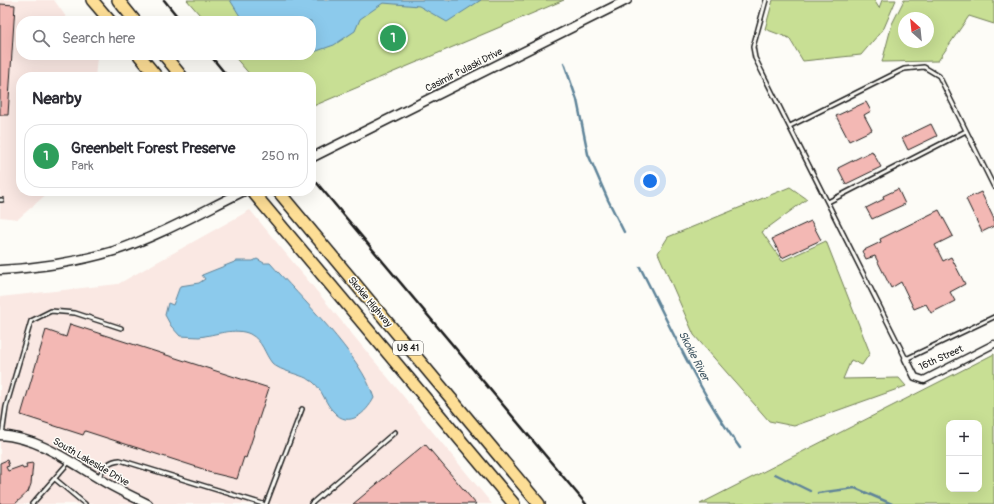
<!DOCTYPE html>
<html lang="en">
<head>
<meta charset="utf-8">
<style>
	:root { --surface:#fff; --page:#f7f7f7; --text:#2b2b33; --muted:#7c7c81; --line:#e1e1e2; --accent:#c8321e }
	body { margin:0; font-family:Pangolin,sans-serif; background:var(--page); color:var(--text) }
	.controls { position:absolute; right:12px; bottom:12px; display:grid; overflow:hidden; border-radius:8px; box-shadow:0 4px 16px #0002 }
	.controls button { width:36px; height:36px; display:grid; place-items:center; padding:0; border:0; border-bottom:1px solid var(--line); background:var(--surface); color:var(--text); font:20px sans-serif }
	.compass { position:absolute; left:898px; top:12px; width:36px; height:36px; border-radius:50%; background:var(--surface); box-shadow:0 4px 16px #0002; rotate:333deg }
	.you { position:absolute; left:650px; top:181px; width:14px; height:14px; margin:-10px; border:3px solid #fff; border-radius:50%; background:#1a73e8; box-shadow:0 0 0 6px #1a73e833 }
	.badge { display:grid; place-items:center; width:26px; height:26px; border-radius:50%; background:var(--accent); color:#fff; font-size:13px; font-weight:700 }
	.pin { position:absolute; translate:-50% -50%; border:2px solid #fff; box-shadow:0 1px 4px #0006 }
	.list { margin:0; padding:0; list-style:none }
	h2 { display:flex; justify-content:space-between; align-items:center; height:52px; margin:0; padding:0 16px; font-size:17px }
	h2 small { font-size:13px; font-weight:400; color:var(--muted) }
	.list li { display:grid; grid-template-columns:26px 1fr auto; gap:12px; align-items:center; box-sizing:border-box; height:64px; margin:0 8px 8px; padding:0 8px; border:1px solid var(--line); border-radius:16px }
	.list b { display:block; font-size:15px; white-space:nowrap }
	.list p { margin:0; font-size:13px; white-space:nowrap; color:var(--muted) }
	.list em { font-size:13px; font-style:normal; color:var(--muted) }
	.icon { flex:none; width:22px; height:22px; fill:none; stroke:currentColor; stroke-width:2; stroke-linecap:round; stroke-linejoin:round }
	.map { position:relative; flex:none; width:994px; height:504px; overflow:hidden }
	.search { position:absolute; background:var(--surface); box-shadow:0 4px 16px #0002; left:16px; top:16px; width:300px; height:44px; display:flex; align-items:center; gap:10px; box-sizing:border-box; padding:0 14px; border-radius:16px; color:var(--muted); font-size:15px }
	.panel { position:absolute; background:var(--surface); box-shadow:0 4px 16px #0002; left:16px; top:72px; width:300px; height:124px; border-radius:16px }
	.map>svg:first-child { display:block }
	.built { fill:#fae8e3 }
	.green { fill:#c8df94; stroke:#727e58; fill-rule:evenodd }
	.water { fill:#8ccaec; stroke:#5f8499 }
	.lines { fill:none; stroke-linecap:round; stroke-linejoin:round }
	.stream { stroke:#5f8499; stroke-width:2.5 }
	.building { fill:#f3b8b4; stroke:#1c1c1c }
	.lane-casing { stroke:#1c1c1c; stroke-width:6 }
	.street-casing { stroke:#1c1c1c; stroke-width:9 }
	.secondary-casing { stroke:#1c1c1c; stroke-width:11 }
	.highway-casing { stroke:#1c1c1c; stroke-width:14 }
	.lane { stroke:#fdfcf7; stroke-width:3 }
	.street { stroke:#fdfcf7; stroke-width:6 }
	.secondary { stroke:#fdfcf7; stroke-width:8 }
	.highway { stroke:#fdde96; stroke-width:11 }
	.rail { stroke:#1c1c1c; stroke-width:2.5 }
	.labels { text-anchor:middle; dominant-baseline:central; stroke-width:3; stroke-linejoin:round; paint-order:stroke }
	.shield { fill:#fdfcf7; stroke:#605f5e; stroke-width:1 }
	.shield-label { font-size:9px; font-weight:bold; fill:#1c1c1c }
	.street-label { font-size:10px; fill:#1c1c1c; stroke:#fdfcf7 }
	.water-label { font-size:11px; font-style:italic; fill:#435965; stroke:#fdfcf7 }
</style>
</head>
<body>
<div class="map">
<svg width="994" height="504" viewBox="0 0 994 504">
	<rect width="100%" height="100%" fill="#fdfcf7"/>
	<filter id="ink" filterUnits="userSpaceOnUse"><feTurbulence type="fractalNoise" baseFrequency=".025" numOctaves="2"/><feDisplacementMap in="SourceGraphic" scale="8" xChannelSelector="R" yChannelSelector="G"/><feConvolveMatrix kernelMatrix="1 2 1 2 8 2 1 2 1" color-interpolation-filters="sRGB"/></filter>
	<g filter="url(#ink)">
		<!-- built -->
		<path class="built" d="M0,0H54L69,21H21V55H95L97,58L95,77H21V191H50L18,219L0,217Z
			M250,210L492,504H0V297L118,284Z"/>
		<!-- green -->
		<path class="green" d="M187,0H564L311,107V77H252L233,55H311V21H205Z
			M773,0H874L879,8L882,0H896L884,28L861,55L803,61L789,38L765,29Z
			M904,0H994V24L969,16L938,61L882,62L892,24ZM904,18H928V42H904Z
			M790,187L807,199L762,232L782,261L826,241L870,353L862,365L851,360L843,379L899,378L906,386L794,426L769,421L694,335L658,253L668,237Z
			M994,354V504H700ZM949,423H979V489H949Z"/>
		<!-- water -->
		<path class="water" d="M230,0H481L447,22L419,6L383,3L360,19L355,31L334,45L311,53V21H243Z
			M282,55H306L291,60Z
			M257,259L264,263H270C300,297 362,356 374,398C366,413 349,429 334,412C325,404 323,390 313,382C303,374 280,372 272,363C264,353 263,341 250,334C235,327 215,335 199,337C193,337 186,336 180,336L171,326L165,315L168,303L173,305L180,286L199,283L205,279L202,275L237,261H253Z"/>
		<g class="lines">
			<!-- stream -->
			<path class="stream" d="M564,63L577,100L588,154L608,200L624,232
				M640,267C671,328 699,392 740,448
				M775,474L810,491
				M818,493L855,488L892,504"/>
		</g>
		<!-- building -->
		<path class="building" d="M0,4L15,5L8,115H0Z
			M866,102L871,111L864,115L872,130L849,141L836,116Z
			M931,124L937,136L908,150L902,138Z
			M872,151L881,167L846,184L838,168Z
			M898,189L905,204L872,219L866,208L884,199L883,196Z
			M981,192L994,219V226L982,232L966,199Z
			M939,210L953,236L935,245L943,261L951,257L965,284L950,292L955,301L931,313L926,304L914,309L901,282L891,288L875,256L866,259L862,251L881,242L880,239Z
			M811,221L821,240L782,258L772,239Z
			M70,324L269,388L246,458L244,457L237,479L208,472L205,471L206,470L85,431L83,435L21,415L46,330L66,337Z
			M425,444L476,504H353Z
			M7,460L9,466L6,467L8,471L22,466L23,469L27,468L26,464L33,463L31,484L28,492L15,504H0V463Z"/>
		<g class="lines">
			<defs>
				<path id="lane" d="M766,0L753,47L755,58L906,359L994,317
					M790,126L904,69L924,67L939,76L994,187
					M0,200H2
					M828,202L966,131
					M2,435L6,407L31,321L51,311L75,313L121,328
					M99,476C105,467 108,461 120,460L263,504
					M55,479L85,504
					M32,504L69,462
					M266,504L302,409
					M311,504L395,432"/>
				<path id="street" d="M906,359L915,377L924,380L994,344"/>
				<path id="secondary" d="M311,158L627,0
					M0,270C39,268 77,262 114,251C159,236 201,212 244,191
					M0,435C38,438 66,459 98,478C114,488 131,496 148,504"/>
				<path id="highway" d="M92,0L110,21
					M118,0L135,21
					M139,55L157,77
					M164,55L182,77
					M252,191L514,504
					M278,191L539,504"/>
			</defs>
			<!-- lane casing -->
			<use href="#lane" class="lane-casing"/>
			<!-- street casing -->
			<use href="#street" class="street-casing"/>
			<!-- secondary casing -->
			<use href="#secondary" class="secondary-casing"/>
			<!-- highway casing -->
			<use href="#highway" class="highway-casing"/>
			<!-- lane -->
			<use href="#lane" class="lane"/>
			<!-- street -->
			<use href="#street" class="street"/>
			<!-- secondary -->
			<use href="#secondary" class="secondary"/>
			<!-- highway -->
			<use href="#highway" class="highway"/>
			<!-- rail -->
			<path class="rail" d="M164,0L181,21
				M210,55L228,77
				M311,176L586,504"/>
		</g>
	</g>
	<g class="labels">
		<!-- shield labels -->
		<rect class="shield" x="393" y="341" width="30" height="14" rx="3"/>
		<g class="shield-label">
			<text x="408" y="348">US 41</text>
		</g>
		<!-- street labels -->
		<g class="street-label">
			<text transform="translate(464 70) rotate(-27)">Casimir Pulaski Drive</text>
			<text transform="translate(370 302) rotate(50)">Skokie Highway</text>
			<text transform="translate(941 358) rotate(-24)">16th Street</text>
			<text transform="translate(91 462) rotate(30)">South Lakeside Drive</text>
		</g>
		<!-- water labels -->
		<g class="water-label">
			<text transform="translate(694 356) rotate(63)">Skokie River</text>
		</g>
	</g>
</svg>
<div class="controls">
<button>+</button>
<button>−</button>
</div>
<svg class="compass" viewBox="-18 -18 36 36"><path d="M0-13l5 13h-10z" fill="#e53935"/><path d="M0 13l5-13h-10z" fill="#7c7c81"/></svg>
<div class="you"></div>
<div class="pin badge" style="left:393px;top:38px;background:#2e9e5b">1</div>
<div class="search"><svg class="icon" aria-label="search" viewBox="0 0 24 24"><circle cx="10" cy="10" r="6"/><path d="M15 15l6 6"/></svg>Search here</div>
<section class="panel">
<h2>Nearby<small></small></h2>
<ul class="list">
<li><span class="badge" style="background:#2e9e5b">1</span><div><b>Greenbelt Forest Preserve</b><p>Park</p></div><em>250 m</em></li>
</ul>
</section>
</div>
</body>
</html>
